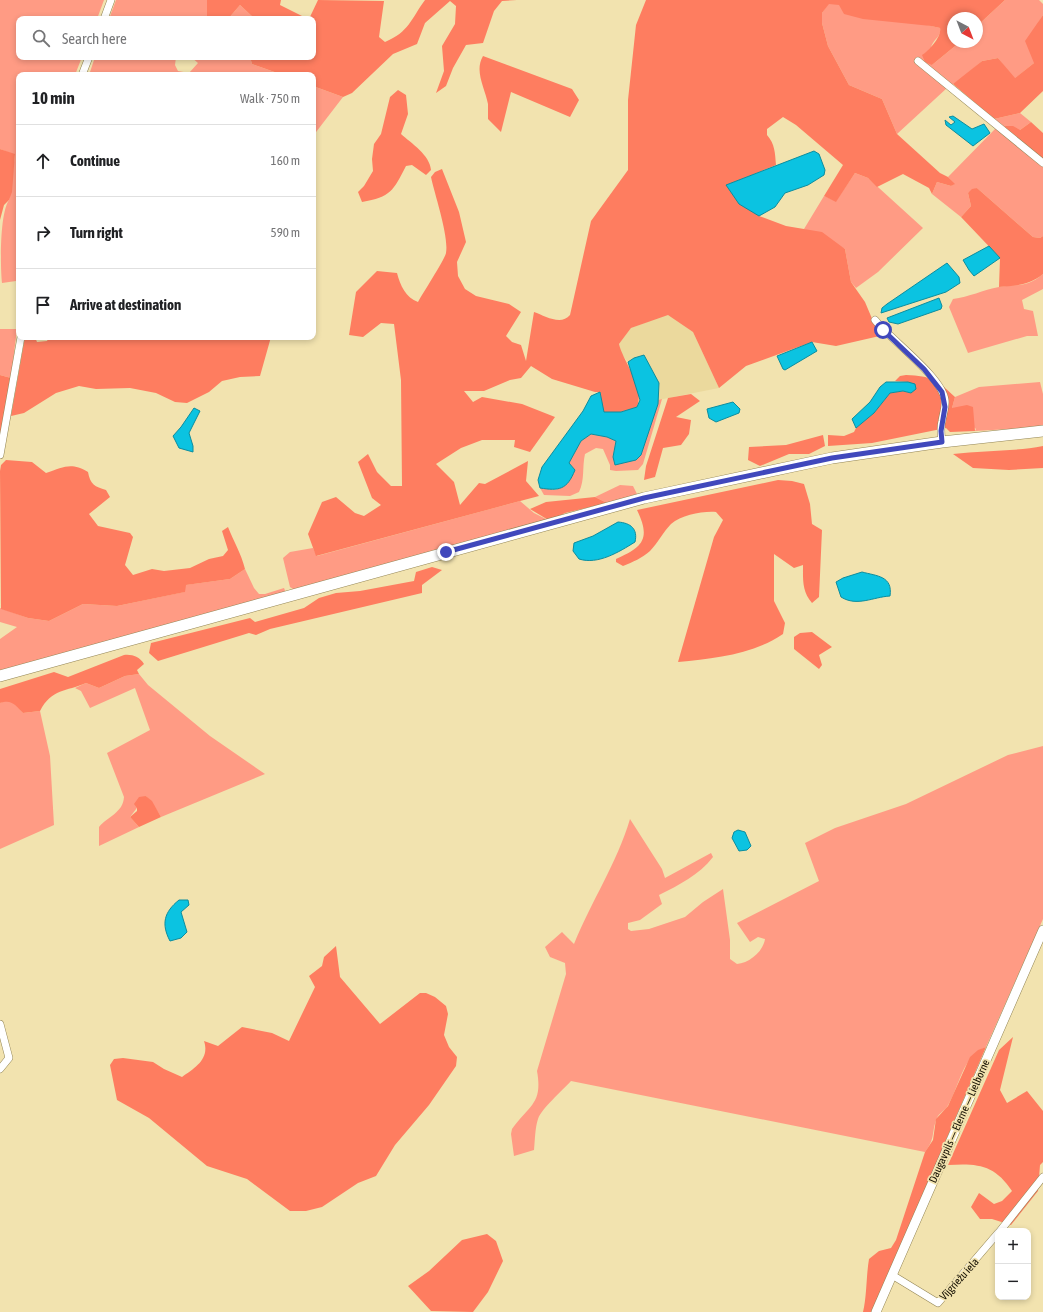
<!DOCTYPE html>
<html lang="en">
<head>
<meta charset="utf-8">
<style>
	:root { --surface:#fff; --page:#f2f2f2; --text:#202124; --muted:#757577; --line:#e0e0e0 }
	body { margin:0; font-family:"Asap Condensed",sans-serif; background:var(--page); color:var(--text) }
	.controls { position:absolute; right:12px; bottom:12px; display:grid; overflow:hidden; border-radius:8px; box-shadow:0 2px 6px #0003 }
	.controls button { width:36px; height:36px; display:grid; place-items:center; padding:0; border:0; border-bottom:1px solid var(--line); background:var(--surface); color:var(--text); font:20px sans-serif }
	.compass { position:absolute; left:947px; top:12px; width:36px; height:36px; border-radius:50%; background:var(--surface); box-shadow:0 2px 6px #0003; rotate:138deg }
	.stop { position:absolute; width:12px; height:12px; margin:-9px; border:3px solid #4048bc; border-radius:50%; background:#fff }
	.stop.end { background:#4048bc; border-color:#fff; box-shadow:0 1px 4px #0008 }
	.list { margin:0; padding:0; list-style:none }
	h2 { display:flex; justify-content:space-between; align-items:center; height:52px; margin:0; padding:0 16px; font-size:17px }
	h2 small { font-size:13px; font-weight:400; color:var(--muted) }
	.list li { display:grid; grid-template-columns:26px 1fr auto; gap:12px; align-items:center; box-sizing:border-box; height:72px; padding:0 16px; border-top:1px solid var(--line) }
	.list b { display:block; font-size:15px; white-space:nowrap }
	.list em { font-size:13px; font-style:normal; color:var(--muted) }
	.icon { flex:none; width:22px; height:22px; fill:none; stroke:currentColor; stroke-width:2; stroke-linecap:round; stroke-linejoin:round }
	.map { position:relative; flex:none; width:1043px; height:1312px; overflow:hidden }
	.search { position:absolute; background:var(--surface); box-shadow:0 2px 6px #0003; left:16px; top:16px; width:300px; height:44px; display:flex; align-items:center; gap:10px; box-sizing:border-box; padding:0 14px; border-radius:8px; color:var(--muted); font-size:15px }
	.panel { position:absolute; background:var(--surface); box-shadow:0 2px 6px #0003; left:16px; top:72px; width:300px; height:268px; border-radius:8px }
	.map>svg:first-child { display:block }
	.built { fill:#ebd99d }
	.green { fill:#ff9b84 }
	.forest { fill:#fe7d60 }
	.water { fill:#0bc3e1; stroke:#0d8d9e }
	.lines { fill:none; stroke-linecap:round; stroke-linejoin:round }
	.street-casing { stroke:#938554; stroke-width:8 }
	.secondary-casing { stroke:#938554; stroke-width:10 }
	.primary-casing { stroke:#938554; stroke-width:12 }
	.street { stroke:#fff; stroke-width:7 }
	.secondary { stroke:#fff; stroke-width:9 }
	.primary { stroke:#fff; stroke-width:11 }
	.route { stroke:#4048bc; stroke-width:5 }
	.labels { text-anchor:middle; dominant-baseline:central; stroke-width:3.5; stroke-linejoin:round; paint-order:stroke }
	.street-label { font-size:11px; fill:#130e00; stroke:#f2e3af }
</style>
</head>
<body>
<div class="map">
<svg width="1043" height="1312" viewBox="0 0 1043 1312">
	<rect width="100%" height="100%" fill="#f2e3af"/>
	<!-- built -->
	<path class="built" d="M668,314L693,332L719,388L658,400L659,383L634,358L628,362L622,355L619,344L631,328Z"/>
	<!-- green -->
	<path class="green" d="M0,0H104L97,19H19V57H82L75,75H19V227L17,234L16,281L2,283C0,263 0,213 9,200L15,155L0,149Z
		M116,0H207V19H109Z
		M1005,0H1039L1043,4V15L1038,23L1034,63L1014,79L998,58L982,61L961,79L947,88L897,134L882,99L849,85L828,46L822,23V13L829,3H833L940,28C942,37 932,40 931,48C930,53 932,60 932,65L960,42H977V26Z
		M240,5L255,19H228Z
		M95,57H176L175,65L178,71L189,73L198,63L191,57H250L252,64L283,75H89Z
		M313,86L343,97L313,136Z
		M1020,113L1031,122L1020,130H1006L994,119Z
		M996,128L1043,165V236L1040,238L1033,237L977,188L968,193L971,206L961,217L932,194L937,182L951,186L954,184L948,177Z
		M855,173L868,178L923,228L878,272L856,288L851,282L845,249L804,229L824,196L836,201Z
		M1043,274V289L1022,300L1024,309L1033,311L1038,336H1027L968,353L949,307L953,299C969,297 983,290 999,287C1017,284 1027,288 1043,274Z
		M0,329H17L11,378L0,375Z
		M1040,382L1043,394V427L975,431L976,429L952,408L955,397L979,387Z
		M662,399L643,464L638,470L616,471L610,470V465L603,449L596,448L585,454C582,467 585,480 579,492L570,496L544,495L540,488L556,490L575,470L569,463L581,441L591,434L607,437L616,441L613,457L641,455L658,400Z
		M620,485L633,486L637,494L607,503L595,497Z
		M520,501L534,513L550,521L296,591L290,587L283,558L290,552L313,548L317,556Z
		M245,569L254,588L259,594H265L284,588L286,593L0,672V639L17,627L0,622V608L28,618L49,621L83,604L117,606L184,592L185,585L230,579Z
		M139,674L148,685L210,736L265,774L161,817L151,801L146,796L130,817L139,827L99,846V827C108,816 123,813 124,797L107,753L150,730L135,688L90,708L81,691L75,688L86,683L99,688L125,676Z
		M7,700L12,701L23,713L40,711L50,756L54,825L0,849V703Z
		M1043,746V919L986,1047C962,1056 960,1086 947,1107C944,1111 939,1113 937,1118C931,1132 936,1138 925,1152L571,1081C562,1091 542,1108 538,1119C535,1128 535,1140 534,1150L514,1156L511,1134L512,1129C529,1105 543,1104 537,1071L566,974L565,963L550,957L545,947L562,932L574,944C591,902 617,863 630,819L662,869L665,878L711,853L713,857C699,875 679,885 659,895L662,904L640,920L628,923V929L631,931L649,929L685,917L703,902L723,889L730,940V959L737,964C749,963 763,952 765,939L758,937L750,942L737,923L819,881L805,843L835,828L906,804L1008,755Z"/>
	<!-- forest -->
	<path class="forest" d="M207,0H281L280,5L308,19H255L240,5L228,19H207Z
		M318,0L384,1L379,37L385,42C409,32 411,19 425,0H517L502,1L494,11L483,43L466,45L453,68L446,86L436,93L444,71L442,46L455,24L456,6L450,1L425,23L417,44L393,54L352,93L343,97L313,86V75H283L252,64L250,57H313V19H309Z
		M646,0H1005L977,26V18H953V42H960L932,65L925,62L922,55C929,51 942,36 940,28L931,26L863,19L844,14L839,5L829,4L822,13V23L828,46L849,85L882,99L897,134L940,173L948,177L955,184L951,186L937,182L932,194L929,188L903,174L877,187L868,178L855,173L836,202L824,196L843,165L796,125L783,117L767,129V135C775,144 775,153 776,165L727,185L759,216L786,226L822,232L845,249L851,282L865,302L873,321L884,335L836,346L812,342L746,366L719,388L693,332L668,315L631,328L619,344C624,364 645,386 637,407L621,412H603L600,392H595L552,379L531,366L521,378L510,380L484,391H464L473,402L482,397L522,404L555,417L530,452L514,447L515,440H482L461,448L436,464L454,482L460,505L479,483L485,484L528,461L526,481L539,496L316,556L308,534L322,502L336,497L355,513L364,516L381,505L372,498L358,462L368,454L377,472L391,486H402L401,380L394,324L381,323L363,337L349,335L356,292L377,271L397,273C400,285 406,298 418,302C423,293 445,259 446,253C449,236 435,196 431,177L435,172L442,169L459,212L466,242L457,262L458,276L465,289L476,296L509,304L521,312L506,336L512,342L521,345L526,361L534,312C545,316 561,326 570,315L591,221L628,170V100L636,25Z
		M1043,15V91L1020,113L994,119L953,84L982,61L998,58L1015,78L1034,63L1025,41Z
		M483,56L572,89L579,100L570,117L511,92L501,132L488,119C488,114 488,109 488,104C485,88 474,71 483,56Z
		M398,90L406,95L408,114L401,134C411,143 430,155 431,170L426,175L412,165L406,166C393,191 391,197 362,202L358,192L364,186L373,171L372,159L374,144L381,134L390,97Z
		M1031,122L1043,133V160L1006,130L1005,126H1013L1020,130Z
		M0,149L15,154L12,192L9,200L4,205L0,220Z
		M977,188L1033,237L1040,238L1043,236V274C1030,285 1015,286 999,287L1000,258L961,217L971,206L968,193L972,189Z
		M19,227V281H16L17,234Z
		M25,337H35L37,342L47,341L49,337H271L260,376L240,377L222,381L209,392L187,403L175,402L156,393L130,388L96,389L79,386L56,393L24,413L11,416Z
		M0,375L11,378L0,440Z
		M906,375C932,376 937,380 955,397L952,408L967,405L973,407L975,431L950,432L946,428L872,443L828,446V435L844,436L854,432L856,428L874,413L890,393L903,391L911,393L908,382L895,381L900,376Z
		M691,394L700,401L676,417L691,420L689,434L681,445L663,448L655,477L644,480L646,466L668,398Z
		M823,435L825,446L809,454H789L760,466L748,460L749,447L786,445Z
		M1043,446V468L1009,470L973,468L953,454C983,450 1013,452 1043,446Z
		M6,460L32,462L46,473C64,467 71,462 88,472C90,484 95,487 106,490L110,497L89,514L98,526L130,533L133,537L125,565L133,575L152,569L164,571L190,568L209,559L223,556L228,550L222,531L228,527C234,542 241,553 245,569L230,579L186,585L185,592L117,606L83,604L49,621L28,618L1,609L0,471L1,465Z
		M778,480L792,481L804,484L810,504L812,524L822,530L819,597L812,603C802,591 803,580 803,565L794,568L774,554V601L785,623L783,634C752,655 714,658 678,662L714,537L723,520L716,512C702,511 682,515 671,524C663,532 658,543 650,551C642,558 633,562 623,566L616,562V559C643,547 651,539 637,510Z
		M595,497L607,503L565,513L550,521L530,509L546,502Z
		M432,567L442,570L422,585V593L270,629L256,635L249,633L158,661L149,653L151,643L250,618L255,622L304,608L319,598L336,593L360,591L414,581L416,572Z
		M812,632L832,647L819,655L822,665L819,669L794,649V637L800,633Z
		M124,655C132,654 140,657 144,664L137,670L139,674L125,676L99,688L86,683C66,692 52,688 40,711L23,713C15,705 12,699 0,703V689L54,672L68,677Z
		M146,796L152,801L161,817L139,827L130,817L137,811V808L134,804L139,797Z
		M336,946L340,977L380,1024L420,993H426L435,997L446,1006L448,1014L444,1035L449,1047L457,1057L456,1066L429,1105L395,1145L376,1176L358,1183L322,1207L306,1211H290L247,1179L207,1166L149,1118L117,1100L110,1065L114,1059L123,1058L153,1062L164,1069L182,1077C195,1068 210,1059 204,1041L218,1046L242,1027L272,1033L289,1041L315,987L309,976L322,966L324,957Z
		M1013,1037L1000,1090L1007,1103L1027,1091L1043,1111V1162L1040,1165L1038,1191L1011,1225L992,1219H980L971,1207L979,1193L994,1204L1002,1201L1012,1191C995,1165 978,1163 948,1165L999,1050Z
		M986,1047L872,1312H863C867,1295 866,1277 869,1259L879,1251L891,1248L896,1240L925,1152L933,1140L936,1119L948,1106L970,1057L978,1050Z
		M487,1234L496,1241L503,1261L488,1292L473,1312L431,1311L408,1286L429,1271L462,1240Z"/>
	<!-- water -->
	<path class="water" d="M953,116L972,129L984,124L990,133L973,146L946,125L945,120L951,125L955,122L949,117Z
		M814,151L819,154L825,170L824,175L808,185L785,193L775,207L759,216L739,204L726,185Z
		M989,246L1000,258L974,276L969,270L963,260Z
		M947,263L959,277L960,283L946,292L881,313L882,308L887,304Z
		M939,298L942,306L941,309L898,324L889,322L887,318Z
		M812,342L817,351L785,370L783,369L777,356Z
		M644,355L659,383L658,404L641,455L636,460L615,465L613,457L616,441L607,437L591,434L581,441L569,463L575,470C567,490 559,491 540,488L538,480L542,467L583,411L591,396L600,392L604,412H621L637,407L640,400L628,362L634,358Z
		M886,382H908L915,384L916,389L911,393L903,391L890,393L874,413L856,428L852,419L870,402L880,387Z
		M733,402L740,409L739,413L716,422L709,418L707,409Z
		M194,408L200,411L189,433L193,446V452L179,448L173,436L181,427Z
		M618,522C631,523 638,529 635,542C619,552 598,565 579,559L573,551L574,543L593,536Z
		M862,572C877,576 893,576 890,596C873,597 857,607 841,597L836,582L843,578Z
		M738,830L745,832L751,846L747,850L739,851L732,838L734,832Z
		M179,900H188L189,905L181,912L187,932L181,938L170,941C161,924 164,912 179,900Z"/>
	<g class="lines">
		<defs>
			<path id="street" d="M104,19L111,0
				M918,61L1043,163
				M82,75L89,57
				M875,320C891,340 942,377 945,400C946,407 943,414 942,421C940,428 941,435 942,442
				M0,455L21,337
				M0,1024L9,1058L0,1069
				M1000,1231L1043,1177
				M892,1275L938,1303L998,1233"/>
			<path id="secondary" d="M876,1312L1043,930"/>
			<path id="primary" d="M0,676L644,498L832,458L942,442L1043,431"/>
		</defs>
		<!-- street casing -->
		<use href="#street" class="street-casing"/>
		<!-- secondary casing -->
		<use href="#secondary" class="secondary-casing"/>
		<!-- primary casing -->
		<use href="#primary" class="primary-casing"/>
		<!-- street -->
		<use href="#street" class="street"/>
		<!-- secondary -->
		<use href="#secondary" class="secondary"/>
		<!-- primary -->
		<use href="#primary" class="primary"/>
	</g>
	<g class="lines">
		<!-- route -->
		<path class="route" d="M446,552L644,498L832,458L942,442L941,431L945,407L942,392L924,369L883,330"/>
	</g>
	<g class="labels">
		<!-- street labels -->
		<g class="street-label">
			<text transform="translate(959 1121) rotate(-66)">Daugavpils — Elerne — Lielborne</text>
			<text transform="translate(959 1279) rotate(-48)">Vījgriežu iela</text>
		</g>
	</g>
</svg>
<div class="controls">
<button>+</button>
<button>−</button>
</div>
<svg class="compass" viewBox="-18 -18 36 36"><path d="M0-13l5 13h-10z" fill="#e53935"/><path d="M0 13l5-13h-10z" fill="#757577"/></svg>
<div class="stop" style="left:883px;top:330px"></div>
<div class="stop end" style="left:446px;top:552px"></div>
<div class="search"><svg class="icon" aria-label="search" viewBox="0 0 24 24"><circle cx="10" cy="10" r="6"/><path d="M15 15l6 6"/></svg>Search here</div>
<section class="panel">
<h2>10 min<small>Walk · 750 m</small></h2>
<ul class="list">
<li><svg class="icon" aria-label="ahead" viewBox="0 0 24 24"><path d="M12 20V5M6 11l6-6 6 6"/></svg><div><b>Continue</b></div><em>160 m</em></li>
<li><svg class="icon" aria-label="right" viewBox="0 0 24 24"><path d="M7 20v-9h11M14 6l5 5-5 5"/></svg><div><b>Turn right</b></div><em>590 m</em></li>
<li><svg class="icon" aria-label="arrive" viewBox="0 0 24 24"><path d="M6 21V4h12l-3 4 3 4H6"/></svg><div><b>Arrive at destination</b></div></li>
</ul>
</section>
</div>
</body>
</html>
